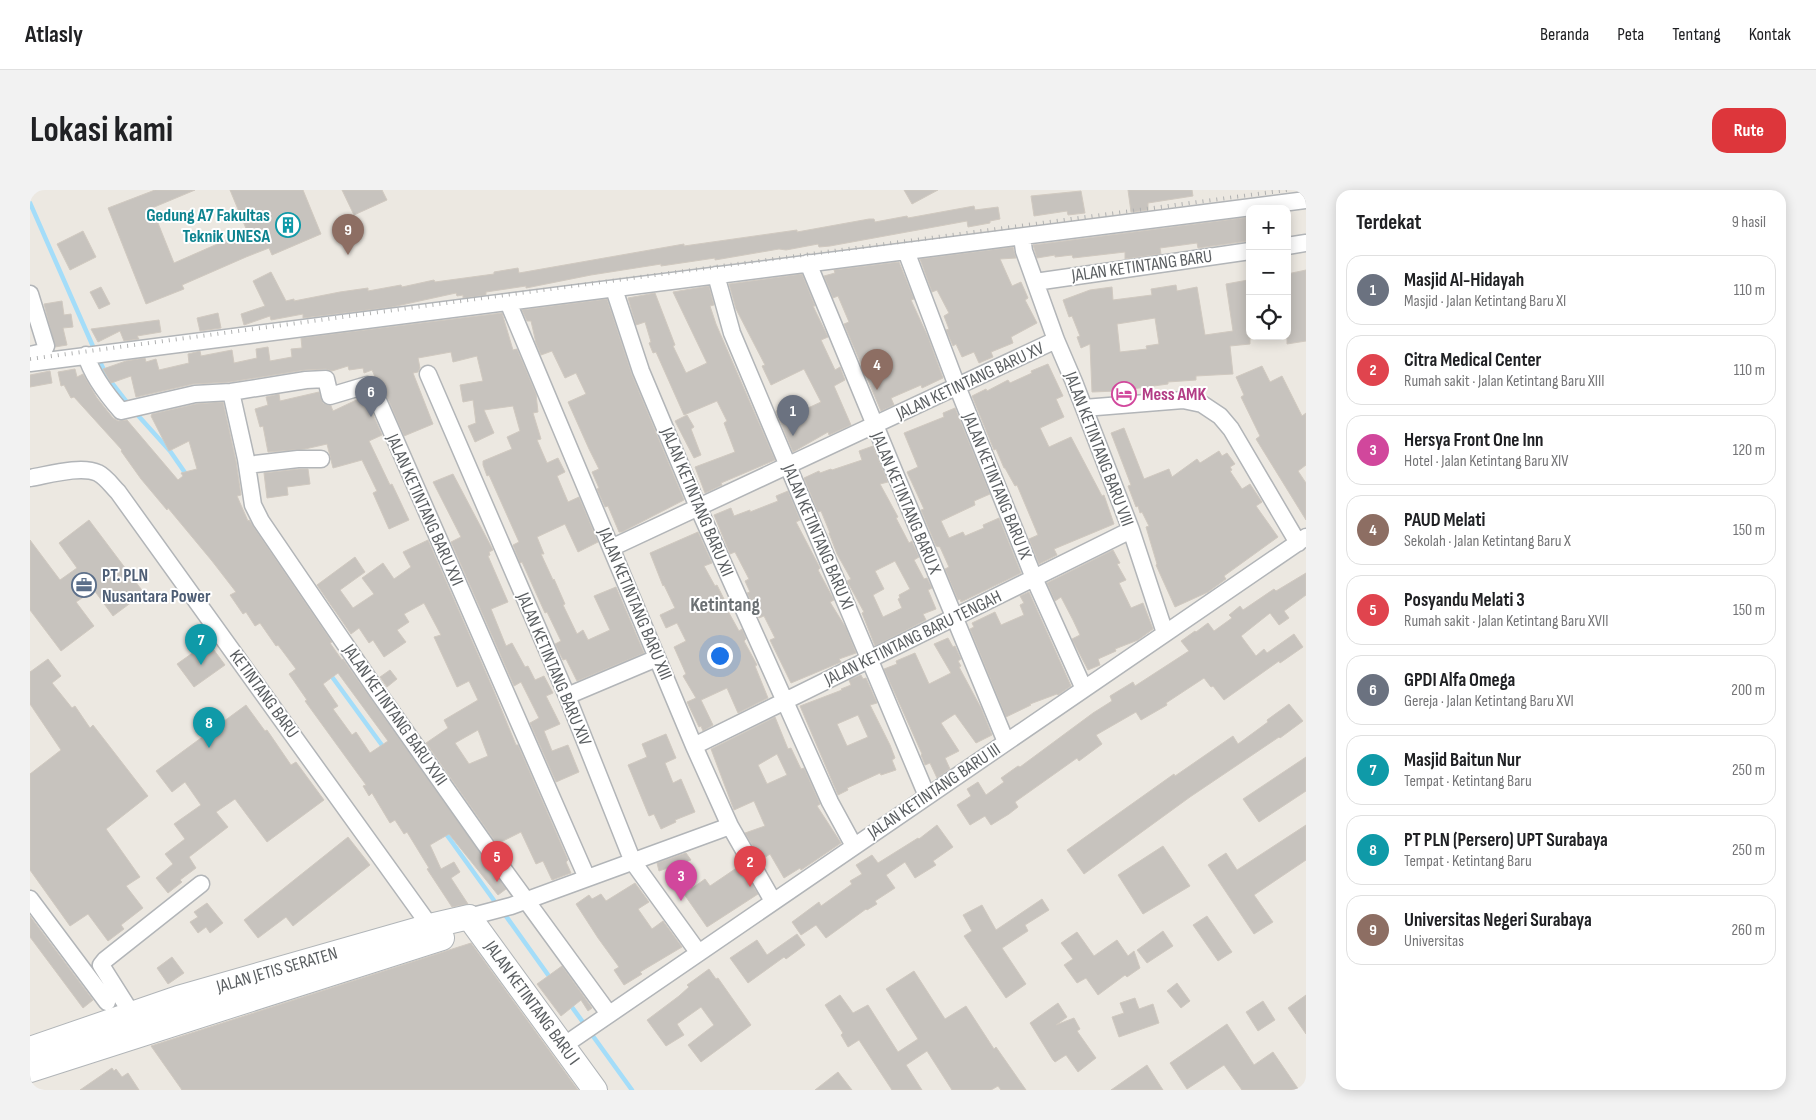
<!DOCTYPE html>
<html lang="id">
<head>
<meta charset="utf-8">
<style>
	:root { --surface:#fff; --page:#f2f2f2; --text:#202124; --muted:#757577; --line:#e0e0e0; --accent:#dd363b }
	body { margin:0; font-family:"Sofia Sans Condensed",sans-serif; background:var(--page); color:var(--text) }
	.controls { position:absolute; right:15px; top:15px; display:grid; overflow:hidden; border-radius:10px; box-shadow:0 2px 12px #0003 }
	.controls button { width:45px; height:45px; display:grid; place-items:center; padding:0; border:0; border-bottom:1px solid var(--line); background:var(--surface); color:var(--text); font:25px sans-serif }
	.you { position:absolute; left:689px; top:465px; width:18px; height:18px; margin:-12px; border:4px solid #fff; border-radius:50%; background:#1a73e8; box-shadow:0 0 0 8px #1a73e833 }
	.badge { display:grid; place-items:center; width:32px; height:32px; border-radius:50%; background:var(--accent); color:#fff; font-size:16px; font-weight:700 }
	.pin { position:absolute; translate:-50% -41px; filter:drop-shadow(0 1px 2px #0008) }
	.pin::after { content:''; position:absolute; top:26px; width:18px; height:15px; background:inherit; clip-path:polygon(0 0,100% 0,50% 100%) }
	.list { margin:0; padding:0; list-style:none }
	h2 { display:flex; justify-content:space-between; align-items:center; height:65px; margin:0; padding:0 20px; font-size:21px }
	h2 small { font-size:16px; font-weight:400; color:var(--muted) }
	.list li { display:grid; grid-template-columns:32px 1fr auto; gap:15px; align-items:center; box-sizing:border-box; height:70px; margin:0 10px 10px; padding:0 10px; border:1px solid var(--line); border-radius:15px }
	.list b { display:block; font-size:19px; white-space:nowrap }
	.list p { margin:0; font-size:16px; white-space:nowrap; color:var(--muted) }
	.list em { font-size:16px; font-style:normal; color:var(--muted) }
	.icon { flex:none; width:28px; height:28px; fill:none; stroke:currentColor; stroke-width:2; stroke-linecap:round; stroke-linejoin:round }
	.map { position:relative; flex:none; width:1276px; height:900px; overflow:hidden; border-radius:15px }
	header { display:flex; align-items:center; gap:30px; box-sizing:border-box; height:70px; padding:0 25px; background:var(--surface); border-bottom:1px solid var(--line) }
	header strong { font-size:24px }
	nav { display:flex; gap:28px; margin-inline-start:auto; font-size:18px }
	.intro { display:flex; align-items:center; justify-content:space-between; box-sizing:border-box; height:120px; padding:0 30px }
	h1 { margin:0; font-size:35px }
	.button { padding:12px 22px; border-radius:15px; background:var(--accent); color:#fff; font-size:18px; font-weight:700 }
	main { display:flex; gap:30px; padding:0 30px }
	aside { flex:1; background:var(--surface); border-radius:15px; box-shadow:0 2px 12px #0003 }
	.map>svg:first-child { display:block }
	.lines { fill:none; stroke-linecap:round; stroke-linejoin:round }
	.stream { stroke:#a4ddf9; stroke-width:4.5 }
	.building { fill:#c7c3be; stroke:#d0c9c0; fill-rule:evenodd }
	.street-casing { stroke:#b2b5b8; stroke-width:19 }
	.secondary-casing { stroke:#b1b5b8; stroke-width:26 }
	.street { stroke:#fff; stroke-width:16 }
	.secondary { stroke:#fff; stroke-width:24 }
	.rail { stroke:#b0b1b1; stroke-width:4; stroke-dasharray:1 6; stroke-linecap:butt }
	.labels { text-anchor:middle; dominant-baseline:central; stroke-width:4; stroke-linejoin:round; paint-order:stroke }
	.culture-label { font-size:18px; font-weight:bold; fill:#0d838f; stroke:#fff; text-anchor:end }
	.street-label { font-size:18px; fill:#5a5e61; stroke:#fff }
	.hotel-label { font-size:18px; font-weight:bold; fill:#b23c85; stroke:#fff; text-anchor:start }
	.service-label { font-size:18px; font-weight:bold; fill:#4e5e75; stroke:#fff; text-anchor:start }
	.quarter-label { font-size:20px; font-weight:bold; fill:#6b7073; stroke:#fff }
</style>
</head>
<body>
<header>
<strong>Atlasly</strong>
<nav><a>Beranda</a><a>Peta</a><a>Tentang</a><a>Kontak</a></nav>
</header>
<div class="intro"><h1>Lokasi kami</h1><a class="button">Rute</a></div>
<main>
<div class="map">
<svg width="1276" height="900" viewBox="0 0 1276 900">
	<rect width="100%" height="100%" fill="#ece8e1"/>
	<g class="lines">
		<!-- stream -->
		<path class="stream" d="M0,13L65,161
			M68,168L78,188L99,215
			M104,221L140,261L158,287
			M300,484L354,558
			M414,641L468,716
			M473,722L521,789
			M539,813L555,835
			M560,842L602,900"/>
	</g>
	<!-- building -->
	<path class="building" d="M125,0H165L122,18L144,73L217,41L200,0H273L291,44L242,65L239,58L216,67L152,95L154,99L116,114L78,18Z
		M312,0H352L357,10L324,25Z
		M874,0H908L882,14Z
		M1098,0H1162L1163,6L1118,13V20L1101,22Z
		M1051,1L1055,23L1038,25L1037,21L1004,26L1001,6Z
		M944,16L945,20L968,17L970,29L960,31V33L938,37L937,31L800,56L789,57L788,54L756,60L749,59L685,70V68L631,76V74L561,85L496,98V96L456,102V105L433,108V105L427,106L426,103L362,117L273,128V124L241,130L240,126L214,135L211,124L235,116L223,91L241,82L256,111L264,109V111L310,102L338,98V101L371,95L372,97L404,90L405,92L464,84V82L488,78L489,83L654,54V56L767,40V42L839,29H844L845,32L877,26L878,28Z
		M1220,27V43H1217L1218,51L1168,58L1167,53L1130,58L1131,64L1095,69V62L1043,68L1042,65L1025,67V65L1007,68L1003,55Z
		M53,41L66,67L40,80L27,54Z
		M983,57L986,68L970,69L982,96L991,92L998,108L995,110L1007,133L981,147L983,153L961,162L963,167L949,173L944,162L932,167L926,154L923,156L916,140L919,139L914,126L919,123L907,100L902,102L890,69Z
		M869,72L884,109L881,110L898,147L913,188L892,198L891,195L861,208L864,215L851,221L814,134L819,132L808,106L803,108L794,86L805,83L804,80Z
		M1276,80V151L1257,154V84Z
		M772,84L785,116H783L798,147L791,150L805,180L810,177L815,190L804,196L821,235L799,245L798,242L763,262L746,221L761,214L765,224L791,212L774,179L741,195L732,176L735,175L706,119L699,94Z
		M1218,90L1220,104V154L1200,156L1203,184L1166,186V190L1138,192V194L1102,199L1103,204L1088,205L1087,201L1062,202L1060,154L1051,158L1047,147L1050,146L1042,126L1039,127L1033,110L1060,100L1082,97L1083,110L1122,105L1121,99L1146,95L1147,101L1167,97L1175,145L1203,141L1196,94ZM1125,128L1129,154L1116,156L1117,159L1090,162L1087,134Z
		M679,96L684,115L680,116L686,134L745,270L691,293L692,295L675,303L665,277L705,262L694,233L697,231L687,211L654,225L626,162L623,163L619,153L621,152L615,132L606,135L598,108L625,103L645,155L643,156L656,183L677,173L643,102Z
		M71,97L80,114L69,119L60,102Z
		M577,109L602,185L654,310L592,342H589L578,316L575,317L567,299L569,298L562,282L569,279L559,259L538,212L556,204L546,183L535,188L522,161L511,165L506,153L501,131H497L492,120Z
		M32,111L34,125L41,124L43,137L33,138L37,155L25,157L14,114Z
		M188,123L191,138L170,141L167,128Z
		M472,123L483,160L487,159L506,204L508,222L503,223L511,249L507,250L517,273L528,268L535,282L527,286L538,312L549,307L568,352L548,362L535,334L507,347L514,364H511L523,390L524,389L535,414L533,415L547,444L553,440L558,450L580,440L564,406L586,397L614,463L547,491L536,469L533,470L525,454L531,451L517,422L515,423L492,372L490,373L483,355L489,352L459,285L457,286L453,275V271L482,259L477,247L490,241L483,216L454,220L464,243L445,252L438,236L446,233L443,210L433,212L430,195L453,191L447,166L423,172L421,162L388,168L390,178L388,182L383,183L403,234L374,246L352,195L346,189L342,180L334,183L333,178L319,180L318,176L302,181L296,179L275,180L200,192L163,194L106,207L101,186L81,193L73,179L96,171L115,168L116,172L126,169L129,180L159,173L158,164L170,161L171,166L202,160L204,173L227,168L226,159L238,157L240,171L262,167L261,159L272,158L271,148Z
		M129,130L131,142L107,146L109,149L94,151L90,141L68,152L61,139Z
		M1018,174L1033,206L1026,209L1034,227L1010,238L1019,257L1041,247L1072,306L1074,305L1084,334L1024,359L1027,365L1009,374L999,349L1008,345L987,295L985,296L975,278H974L966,259L964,260L942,206L956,199L957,201L978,190L980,193L1002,183L1001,181Z
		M1232,176L1240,192L1252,186L1272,226L1276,223V275L1268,281L1276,293V330L1226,249L1230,246L1211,207L1214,205L1206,187Z
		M45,179L47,187L53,184L67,208L83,228L88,231L97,230L148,290L153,286L151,283L167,279L159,251L139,261L121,226L122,224L166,214L193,212L206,271L211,305L207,306L218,331L219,330L302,452L300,453L312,470L313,469L476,699L468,705L419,644L400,655L411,679L424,672L430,682L421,688L438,714L422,717L397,679L399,678L377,642L374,644L365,630L360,633L342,603L339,606L333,596L336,595L275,511L277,510L259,484L266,479L248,455L246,456L230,433L225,436L216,422L213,424L200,405L206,402L182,371L138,318L137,320L111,289L91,261L92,260L44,207L41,208L34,195L31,196L28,182ZM308,483L358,551L340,563L326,542L322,545L303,519L308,516L293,494Z
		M20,181L22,193L0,197V185Z
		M289,202L293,213L301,216L303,221L335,206L352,245L339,251L360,295L362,294L379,330L359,339L343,303L347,301L332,270L303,278L297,254L275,259L238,262L233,236L230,237L225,219L238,215L236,207L249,204L250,211Z
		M925,218L960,304L944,311L945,315L911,331L919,348L933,342L935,346L954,338L953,335L969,328L991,383L931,412L930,409L928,410L915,379L919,377L910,357L906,356L891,320L894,319L877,282L888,277L874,243L914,227L913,223Z
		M657,225L664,237L661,239L671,265L664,268L645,231Z
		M1094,238L1114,289L1139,279L1142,287L1167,269L1170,273L1189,261L1192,266L1197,263L1205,274L1200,277L1202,280L1200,281L1212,299L1220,294L1232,312L1226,316L1248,347L1194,386L1196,389L1178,402L1145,417L1126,375L1127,374L1116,337L1119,336L1112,322L1110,323L1108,316L1106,317L1098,296L1101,295L1081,243Z
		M843,256L858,292L850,294L868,327L866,328L879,353L882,351L883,354L889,367L884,370L894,389L897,388L902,398L898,400L906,419L893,424L896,430L845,456L832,423L834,422L817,391L821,389L807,364L799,343H800L791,321L788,322L774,288L789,281L790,283L801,279L802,280L832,270L829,261ZM865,371L880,399L869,405L870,408L868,409L872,418L853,427L843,405L854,399L845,381Z
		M269,279H278L280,294L257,297L258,305L237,308L234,283Z
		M423,284L463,360L459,362L460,365L458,366L478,412L461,419L476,456L482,453L495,477L498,476L505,490L514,486L523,503L516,506L530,534L514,541L522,561L538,555L549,582L526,592L500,533L509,528L491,492L484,496L421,352L431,347L403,292Z
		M758,301L770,330L766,332L790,378L788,380L804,410L800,412L816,438L826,463L809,469L811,472L761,493L740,450L745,448L734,426L729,428L717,403L720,402L715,391L719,389L705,362L700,364L684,325L701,318L704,326L720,320V322L748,311L746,306Z
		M59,330L114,403L83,426L64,400L46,412L64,436L31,461L0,420V350L30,390L47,378L29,353Z
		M668,342L682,373L674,376L685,396L687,395L695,411L693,412L709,441L712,439L713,441L716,449L714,451L727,475L725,476L738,508L708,523L697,498L671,510L683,535L673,541L671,536L669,537L657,512L666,508L653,486L656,484L644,457L656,451L647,433L636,438L630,425L645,418L634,395L633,396L620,363Z
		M398,350L463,499L486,555H488L538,670L536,672L541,683L522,690L513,671L506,674L491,642L467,654L396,553L418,538L414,530L448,510L439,491L427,497L404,447L411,445L394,413L374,424L379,432L367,440L376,452L354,467L343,450L339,453L329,438L321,444L287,395L325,367L335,382L310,400L323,418L344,404L332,388L353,373L364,389L381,377L373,362ZM448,540L458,566L439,574L425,553Z
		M1083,360L1090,373L1087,374L1096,390L1089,393L1101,418L1113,413L1123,439L1108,450L1085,459L1086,461L1068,469L1070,475L1058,480L1042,449L1050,445L1043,430L1031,407L1025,411L1017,393Z
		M1276,383V405L1254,421L1259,428L1249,435L1240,423L1211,446L1226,466L1234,459L1237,463L1264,444L1273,457L1250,473L1249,471L1194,510L1183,496L1181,497L1174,488L1136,513L1137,515L1111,530L1106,522L1066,545L1072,554L1049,571L1047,568L985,612L988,617L979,624L961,635L955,626L940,635L927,615L941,606L937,599L948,592L956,605L974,592L971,588L988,576L990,577L1063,523L1082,511L1080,506L1103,492L1105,496L1159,461L1151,451L1165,441L1166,442L1178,433L1184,441L1202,428L1199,425L1210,416L1213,420L1244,399L1246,401Z
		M999,402L1041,496L1028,505L1027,504L1000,514L1001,515L976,527L940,439L944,437L942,433L965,422L971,435L994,425L990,415L994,413L990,406Z
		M918,448L923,457L925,456L931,469L928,471L931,476L929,477L951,518L962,545L946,553L925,524L911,533L929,561L915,568L920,579L907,588L900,573L895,575L891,565L892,564L854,479L867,474L866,471L885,463L899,494L921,483L904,454Z
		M178,452L195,475L164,497L147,474Z
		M18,469L31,486L22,493L42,518L45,516L60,538L63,535L118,606L76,639L110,687L96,696L113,718L91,735L94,739L78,751L58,724L40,736L0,680V584L31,560L0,514V482Z
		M360,480L367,489L357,497L350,487Z
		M831,485L833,489L836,488L847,513L840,515L860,555L865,568L862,570L866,580L851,585L850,583L817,598L818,600L808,605L770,516L812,500L811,499L821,495L819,490ZM828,525L838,547L817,556L807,534Z
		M1259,514L1273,531L1250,548L1249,547L1160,607L1054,684L1037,660L1144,584L1145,586L1203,546L1208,554L1238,532L1237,530Z
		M216,515L235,541L237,540L261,575L266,572L294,610L237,652L205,609L186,622L198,637L159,667L166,678L150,690L152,692L138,703L126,688L143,674L135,664L155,649L144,634L171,615L155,592L142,602L126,581Z
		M745,527L758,559L761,558L771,579L774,578L790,614L787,616L811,653L771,680L770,678L754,688L740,664L731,670L715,643L735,636L724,611L704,620L681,559ZM747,564L757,585L737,594L728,575Z
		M636,544L646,568L635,573L643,593L651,589L665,622L645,630L646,632L631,639L624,624L619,626L598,575L617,567L612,554Z
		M1276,567V601L1229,632L1213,609Z
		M907,635L923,657L903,671L906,675L885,688L875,672L856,685L865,698L845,711L847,714L837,720L836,719L796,748L786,735L771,745L762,732L789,712L791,716L822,694L820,691L832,684L826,675L842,665L848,673L888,648L889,649Z
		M1276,635V670L1224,705L1243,732L1224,744L1178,675L1196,663L1207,680Z
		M318,647L340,675L263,736L256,727L228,748L214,730Z
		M1133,656L1160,696L1113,724L1088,685Z
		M656,663L661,670L629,681L627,673Z
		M711,675L728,704L677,737L654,704L675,689L680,696Z
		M605,693L619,712L608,719L622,739L633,731L652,757L610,782L612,784L594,795L584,780L589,777L568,748L546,714L559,705L562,709L571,704L576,711Z
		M1012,709L1019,720L995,735L998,741L972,758L996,794L976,808L934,746L942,741L933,725L952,715L966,740Z
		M177,713L193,733L180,743L176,737L168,743L160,732L168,727L164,722Z
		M0,726L63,810L53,818L0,747Z
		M1177,726L1202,762L1188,771L1163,735Z
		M1133,741L1143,756L1117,773L1107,760Z
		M1047,742L1064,766L1087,750L1098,766L1104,761L1110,778L1097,787L1095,785L1068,805L1056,788L1047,793L1034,775L1043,769L1031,753Z
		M767,744L775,755L756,769L754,767L718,793L700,768L727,750L737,765Z
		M441,753L548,900H152L121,856Z
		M142,767L154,783L138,794L127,778Z
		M532,776L562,818L558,821L551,810L531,826L507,794Z
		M679,779L686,789L688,788L721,835L671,872L658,855L684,835L671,817L647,834L654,845L636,856L617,830L649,806L659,797L657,795Z
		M884,781L915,829L936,816L964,859L966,857L996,900H971L968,896L961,900H922L897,861L876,875L892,900H862L829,850L818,857L811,845L813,843L795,815L810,805L823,823L838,815L868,862L888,849L856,799Z
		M1147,793L1160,811L1151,818L1137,801Z
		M1276,805V844L1258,818Z
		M1105,808L1109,819L1123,814L1129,833L1089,847L1082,827L1094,823L1090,813Z
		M1233,811L1245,830L1228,841L1216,822Z
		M1028,813L1037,827L1026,835L1044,828L1050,839L1047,841L1066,868L1048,882L1036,865L1025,872L1023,870L1000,833Z
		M1197,834L1224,875L1243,862L1269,900H1212L1194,875L1157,899L1140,873Z
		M1117,875L1133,900H1081Z
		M82,878L84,881L86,879L92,887L98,883L109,900H50Z
		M808,882L822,900H785Z"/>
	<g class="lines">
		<defs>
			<path id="street" d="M992,47L994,61L1026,150L1044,192L1101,340L1135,443
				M1257,56L1276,53
				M876,61L927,196L1004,388L1054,499
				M778,73L976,552
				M686,85L702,143L897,606
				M1005,92L1220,61
				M584,99L611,181L668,317L800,612L824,656
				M0,104L16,156L13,162L0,165
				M478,112L664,556L700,636L743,711
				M56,165C62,186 77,205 91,221L165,204L201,202L276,190L296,189L300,206L337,195L343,199L557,688
				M0,173L1276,10
				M398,184L537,506L603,672L668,762
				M201,202L216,269L223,315L231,331L347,501L455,654L579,824
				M1054,218L1153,210L1172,214L1190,226L1201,239L1268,353
				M217,275L268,269H291
				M0,288C18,285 51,275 68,283C76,287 82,296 88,302L400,736
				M581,358L1026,150
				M537,506L627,468
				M664,556L1101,340
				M0,709L77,812
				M439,727L481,716L700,636
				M102,824L71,775L75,770L171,694
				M533,856L1276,347"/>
			<path id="secondary" d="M0,859L148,808L400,736L439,727L565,900
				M0,880L412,748"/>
		</defs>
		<!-- street casing -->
		<use href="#street" class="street-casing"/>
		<!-- secondary casing -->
		<use href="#secondary" class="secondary-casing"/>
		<!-- street -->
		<use href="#street" class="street"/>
		<!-- secondary -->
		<use href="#secondary" class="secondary"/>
		<!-- rail -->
		<path class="rail" d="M0,169L1257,0"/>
	</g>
	<!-- icons -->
	<defs>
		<symbol id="building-ring" viewBox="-11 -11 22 22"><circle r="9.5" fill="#fff" stroke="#0f9aa8" stroke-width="1.5"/><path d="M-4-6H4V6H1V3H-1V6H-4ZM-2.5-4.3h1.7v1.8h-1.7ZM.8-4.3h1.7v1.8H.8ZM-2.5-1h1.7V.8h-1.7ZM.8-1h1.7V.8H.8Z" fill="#0f9aa8"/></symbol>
		<symbol id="hotel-ring" viewBox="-11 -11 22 22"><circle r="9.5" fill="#fff" stroke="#d1479c" stroke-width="1.5"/><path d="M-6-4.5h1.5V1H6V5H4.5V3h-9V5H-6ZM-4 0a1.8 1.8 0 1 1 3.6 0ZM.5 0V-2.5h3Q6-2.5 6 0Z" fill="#d1479c"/></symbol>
		<symbol id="office-ring" viewBox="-11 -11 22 22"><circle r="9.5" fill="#fff" stroke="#5c6f8a" stroke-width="1.5"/><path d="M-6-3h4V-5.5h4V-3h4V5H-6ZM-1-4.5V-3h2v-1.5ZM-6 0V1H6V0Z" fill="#5c6f8a"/></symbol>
	</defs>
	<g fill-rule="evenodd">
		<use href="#building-ring" x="244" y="21" width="28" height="28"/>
		<use href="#hotel-ring" x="1080" y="190" width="28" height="28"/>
		<use href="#office-ring" x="40" y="381" width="28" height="28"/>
	</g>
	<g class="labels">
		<!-- culture labels -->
		<g class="culture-label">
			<text x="240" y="25">Gedung A7 Fakultas<tspan x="240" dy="21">Teknik UNESA</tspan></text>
		</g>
		<!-- street labels -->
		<g class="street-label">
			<text transform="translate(1112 76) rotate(-8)">JALAN KETINTANG BARU</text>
			<text transform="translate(940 191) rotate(-25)">JALAN KETINTANG BARU XV</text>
			<text transform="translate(1069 259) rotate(69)">JALAN KETINTANG BARU VIII</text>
			<text transform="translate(967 296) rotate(68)">JALAN KETINTANG BARU IX</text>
			<text transform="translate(667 312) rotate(67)">JALAN KETINTANG BARU XII</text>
			<text transform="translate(876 313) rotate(67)">JALAN KETINTANG BARU X</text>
			<text transform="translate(395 320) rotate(66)">JALAN KETINTANG BARU XVI</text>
			<text transform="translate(788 347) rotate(67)">JALAN KETINTANG BARU XI</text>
			<text transform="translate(605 414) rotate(67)">JALAN KETINTANG BARU XIII</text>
			<text transform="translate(883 448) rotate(-26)">JALAN KETINTANG BARU TENGAH</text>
			<text transform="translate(524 479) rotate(67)">JALAN KETINTANG BARU XIV</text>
			<text transform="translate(234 504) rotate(54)">KETINTANG BARU</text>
			<text transform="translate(365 525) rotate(55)">JALAN KETINTANG BARU XVII</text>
			<text transform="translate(904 601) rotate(-34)">JALAN KETINTANG BARU III</text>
			<text transform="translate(247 780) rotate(-16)">JALAN JETIS SERATEN</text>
			<text transform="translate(502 813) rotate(54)">JALAN KETINTANG BARU I</text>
		</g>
		<!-- hotel labels -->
		<g class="hotel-label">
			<text x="1112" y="204">Mess AMK</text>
		</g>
		<!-- service labels -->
		<g class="service-label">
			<text x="72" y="385">PT. PLN<tspan x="72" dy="21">Nusantara Power</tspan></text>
		</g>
		<!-- quarter labels -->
		<g class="quarter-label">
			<text x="695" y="415">Ketintang</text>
		</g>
	</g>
</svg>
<div class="controls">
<button>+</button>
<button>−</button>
<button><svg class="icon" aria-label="locate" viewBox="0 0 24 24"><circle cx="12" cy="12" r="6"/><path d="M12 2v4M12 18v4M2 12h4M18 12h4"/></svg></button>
</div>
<div class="you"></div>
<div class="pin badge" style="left:763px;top:246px;background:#6b7280">1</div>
<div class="pin badge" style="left:720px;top:697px;background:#e0444e">2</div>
<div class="pin badge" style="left:651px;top:711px;background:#d1479c">3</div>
<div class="pin badge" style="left:847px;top:200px;background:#8d6e63">4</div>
<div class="pin badge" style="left:467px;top:692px;background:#e0444e">5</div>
<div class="pin badge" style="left:341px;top:227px;background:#6b7280">6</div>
<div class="pin badge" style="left:171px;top:475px;background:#0f9aa8">7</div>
<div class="pin badge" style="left:179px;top:558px;background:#0f9aa8">8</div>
<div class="pin badge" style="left:318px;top:65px;background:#8d6e63">9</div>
</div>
<aside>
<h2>Terdekat<small>9 hasil</small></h2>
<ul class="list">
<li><span class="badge" style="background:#6b7280">1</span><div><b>Masjid Al-Hidayah</b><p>Masjid · Jalan Ketintang Baru XI</p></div><em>110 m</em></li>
<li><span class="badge" style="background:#e0444e">2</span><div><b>Citra Medical Center</b><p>Rumah sakit · Jalan Ketintang Baru XIII</p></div><em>110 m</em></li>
<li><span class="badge" style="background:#d1479c">3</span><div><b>Hersya Front One Inn</b><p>Hotel · Jalan Ketintang Baru XIV</p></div><em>120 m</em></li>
<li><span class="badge" style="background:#8d6e63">4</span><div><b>PAUD Melati</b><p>Sekolah · Jalan Ketintang Baru X</p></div><em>150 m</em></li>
<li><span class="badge" style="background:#e0444e">5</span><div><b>Posyandu Melati 3</b><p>Rumah sakit · Jalan Ketintang Baru XVII</p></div><em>150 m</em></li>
<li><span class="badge" style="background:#6b7280">6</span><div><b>GPDI Alfa Omega</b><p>Gereja · Jalan Ketintang Baru XVI</p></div><em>200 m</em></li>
<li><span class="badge" style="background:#0f9aa8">7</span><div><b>Masjid Baitun Nur</b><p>Tempat · Ketintang Baru</p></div><em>250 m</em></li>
<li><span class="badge" style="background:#0f9aa8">8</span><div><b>PT PLN (Persero) UPT Surabaya</b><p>Tempat · Ketintang Baru</p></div><em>250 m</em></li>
<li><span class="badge" style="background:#8d6e63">9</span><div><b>Universitas Negeri Surabaya</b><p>Universitas</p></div><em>260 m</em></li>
</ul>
</aside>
</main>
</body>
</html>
